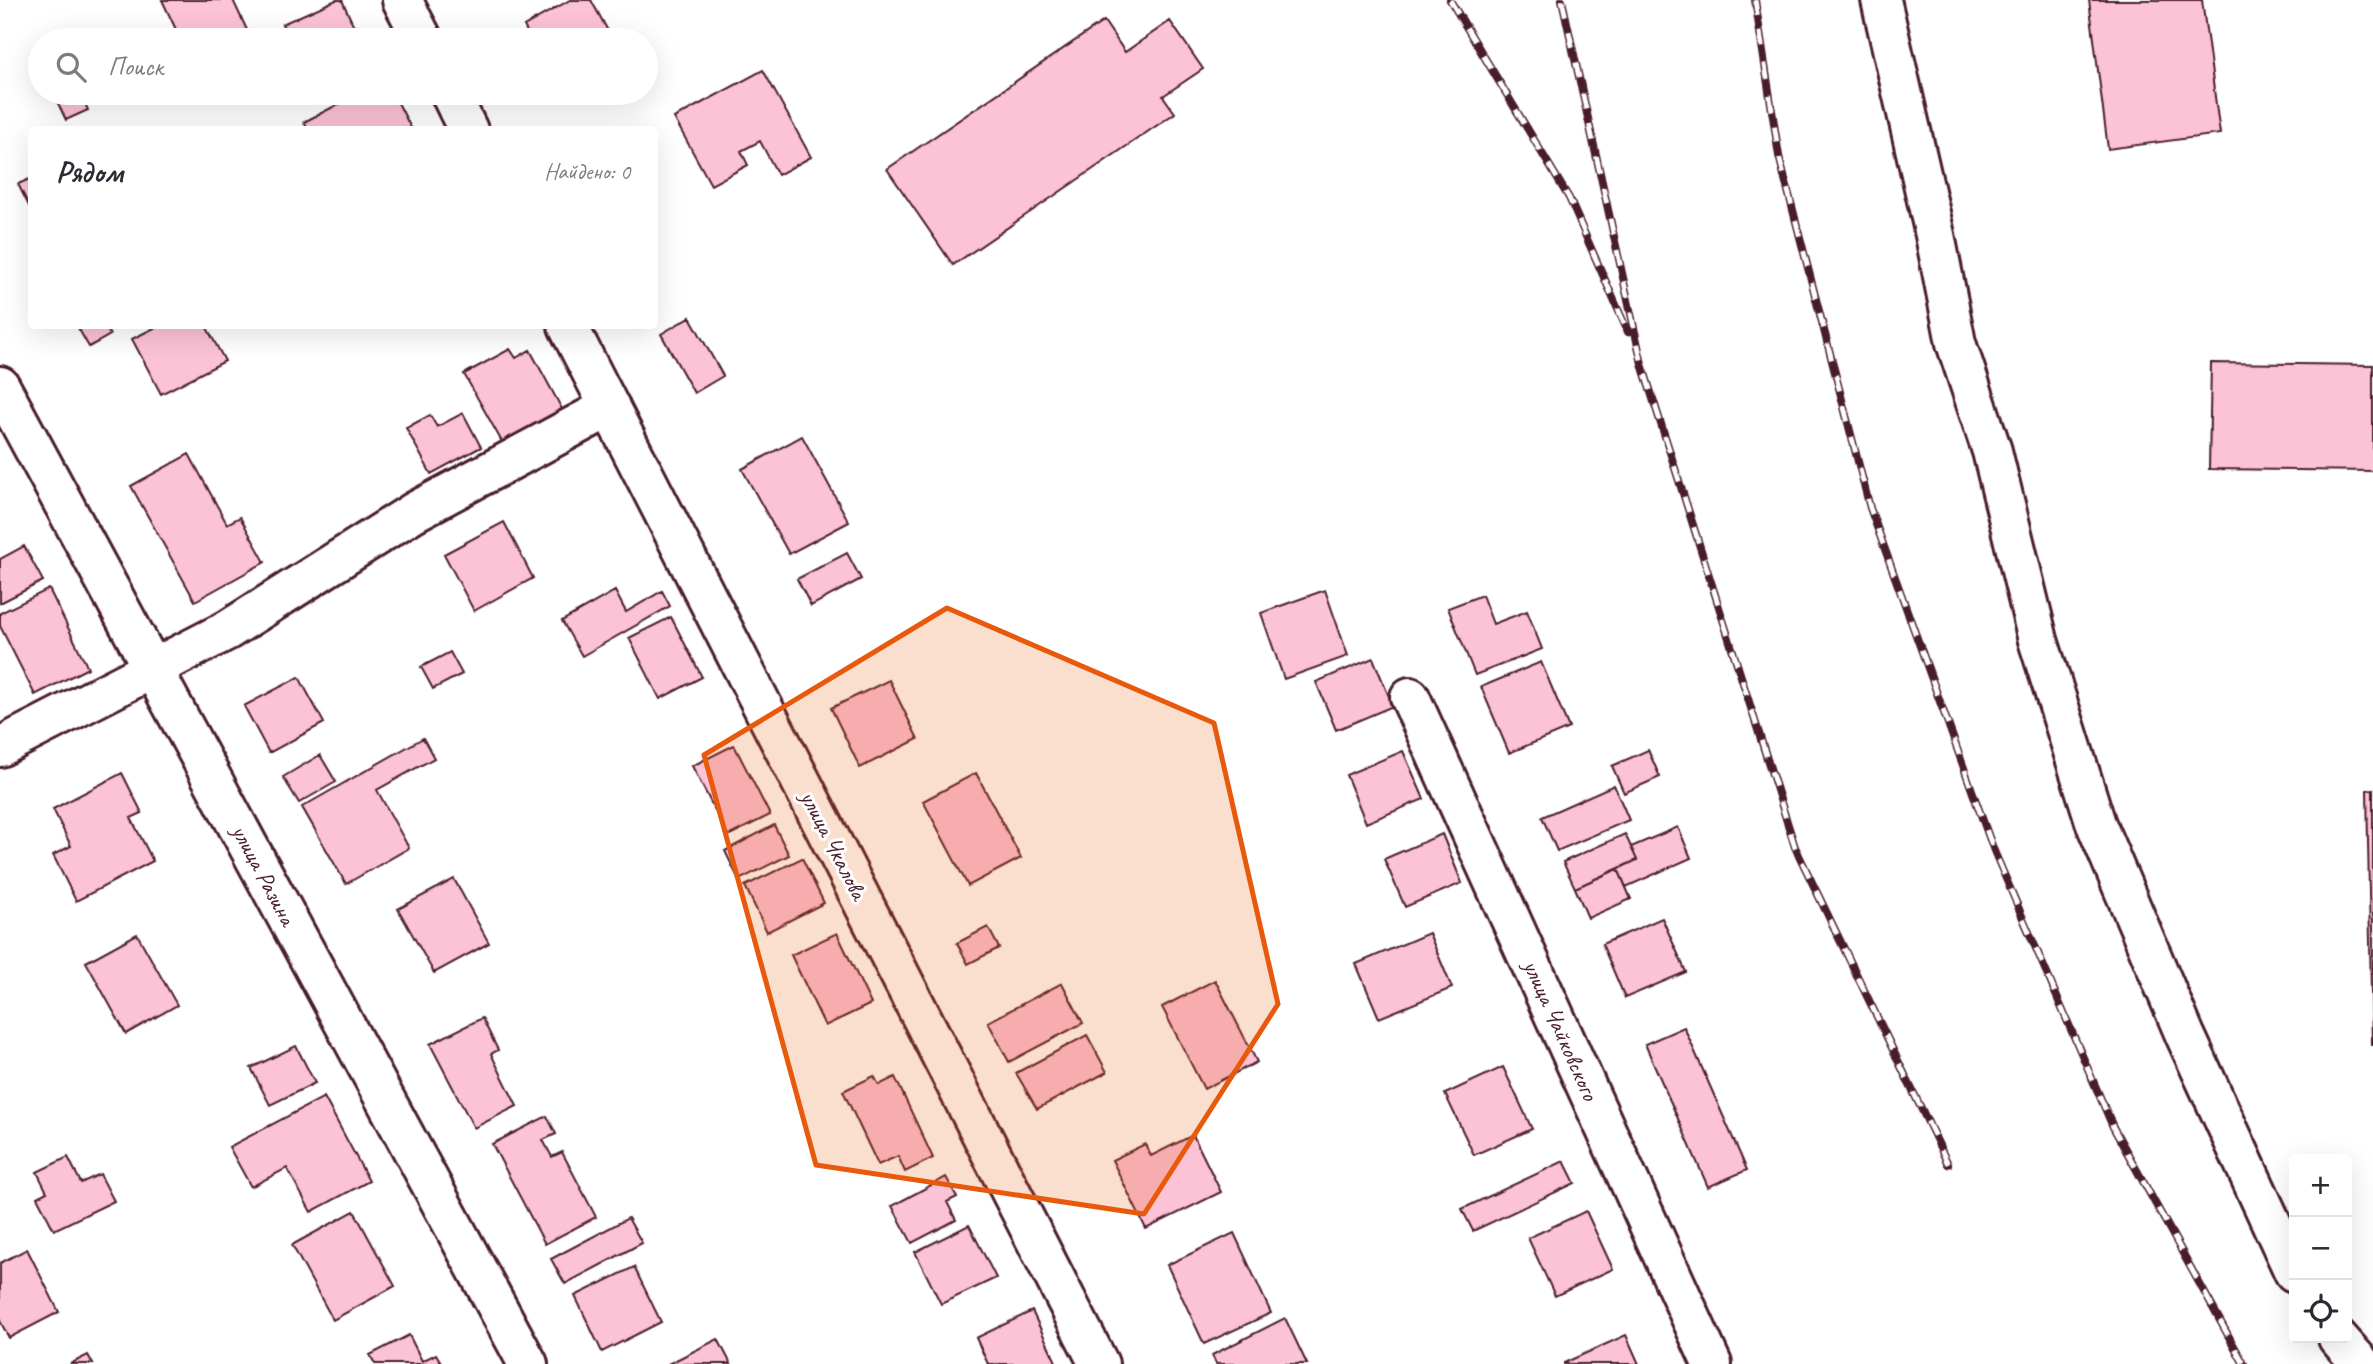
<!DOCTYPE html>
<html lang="ru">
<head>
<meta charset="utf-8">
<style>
	:root { --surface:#fff; --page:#f2f2f3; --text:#2b2b33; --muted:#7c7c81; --line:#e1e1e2 }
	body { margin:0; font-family:Caveat,sans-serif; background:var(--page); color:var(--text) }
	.controls { position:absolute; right:21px; bottom:21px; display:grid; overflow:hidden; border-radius:7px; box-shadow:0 7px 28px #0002 }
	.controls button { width:63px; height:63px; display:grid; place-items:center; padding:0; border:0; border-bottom:2px solid var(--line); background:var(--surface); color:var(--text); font:35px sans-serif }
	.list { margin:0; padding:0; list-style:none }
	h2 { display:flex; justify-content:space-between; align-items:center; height:91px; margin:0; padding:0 28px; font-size:30px }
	h2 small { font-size:23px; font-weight:400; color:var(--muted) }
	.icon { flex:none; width:38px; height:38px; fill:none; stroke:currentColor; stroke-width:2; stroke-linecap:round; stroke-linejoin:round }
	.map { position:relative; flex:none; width:2373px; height:1364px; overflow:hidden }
	.search { position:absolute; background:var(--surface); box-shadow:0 7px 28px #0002; left:28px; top:28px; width:630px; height:77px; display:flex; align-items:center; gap:18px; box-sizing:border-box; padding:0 24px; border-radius:38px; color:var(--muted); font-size:26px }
	.panel { position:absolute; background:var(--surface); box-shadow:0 7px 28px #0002; left:28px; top:126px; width:630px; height:203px; border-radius:7px }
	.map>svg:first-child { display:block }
	.building { fill:#fcc2d6; stroke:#4a1f2b; stroke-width:2 }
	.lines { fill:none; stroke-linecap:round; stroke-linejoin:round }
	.minor-casing { stroke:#4a1f2b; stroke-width:44 }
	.tertiary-casing { stroke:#4a1f2b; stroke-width:44 }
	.minor { stroke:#fff; stroke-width:38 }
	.tertiary { stroke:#fff; stroke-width:38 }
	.rail-casing { stroke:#4a1f2b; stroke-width:8 }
	.rail { stroke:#fff; stroke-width:5; stroke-dasharray:16; stroke-linecap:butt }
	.marked { fill:#e8590c; fill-opacity:0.2; stroke:#e8590c; stroke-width:5; stroke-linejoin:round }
	.labels { text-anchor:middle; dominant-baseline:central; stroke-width:6; stroke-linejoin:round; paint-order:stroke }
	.street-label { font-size:24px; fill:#4a1f2b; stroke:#fff }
</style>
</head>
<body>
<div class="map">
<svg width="2373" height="1364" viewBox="0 0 2373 1364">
	<rect width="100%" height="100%" fill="#fff"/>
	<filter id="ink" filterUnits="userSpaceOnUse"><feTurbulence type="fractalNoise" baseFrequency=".0143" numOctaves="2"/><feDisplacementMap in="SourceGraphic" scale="14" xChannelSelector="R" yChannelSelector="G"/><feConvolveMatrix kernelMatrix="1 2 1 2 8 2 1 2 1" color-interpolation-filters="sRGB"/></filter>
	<g filter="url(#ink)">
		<!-- building -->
		<path class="building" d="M162,0H233L247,30L223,40H181Z
			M336,0H342L360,40H289L282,24Z
			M570,0H591L613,40H531L524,26Z
			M2089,0H2202L2220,134L2108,149Z
			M1104,21L1125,52L1170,21L1203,69L1163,96L1175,113L953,265L887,169Z
			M763,70L811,157L778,175L760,141L741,151L748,165L711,185L674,118Z
			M53,93H80L88,110L66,120Z
			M360,93H393L412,130H308L304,122Z
			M32,178V212L18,184Z
			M690,317L723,376L694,393L661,334Z
			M77,326H105L110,335L89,347Z
			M158,326H206L225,361L161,394L132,339Z
			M510,349L516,358L530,350L562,409L502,442L464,374Z
			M2211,363L2373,365V471L2209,469Z
			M463,413L481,447L431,474L406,428L430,415L437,427Z
			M802,436L849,522L789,554L742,469Z
			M189,454L227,524L240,517L265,562L195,601L131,486Z
			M504,522L533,578L474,611L444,554Z
			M24,546L43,581L0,603V559Z
			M847,553L861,579L811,606L797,579Z
			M49,589L88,668L35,695L0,626V613Z
			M1325,590L1348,656L1284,679L1261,613Z
			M615,591L626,612L662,591L670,606L582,656L562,621Z
			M1482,595L1493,624L1527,611L1542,649L1475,675L1448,608Z
			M671,617L702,677L660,699L629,638Z
			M450,652L462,674L433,689L421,667Z
			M1373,658L1393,706L1336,730L1316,682Z
			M1541,662L1569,728L1509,753L1481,687Z
			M299,677L324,723L269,753L244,706Z
			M889,680L918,739L860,768L831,708Z
			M423,738L434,758L377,790L409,848L346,884L302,807Z
			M734,745L770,815L728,836L692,766Z
			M1648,750L1660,777L1624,793L1612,766Z
			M1403,751L1424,799L1366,823L1346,775Z
			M320,755L336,782L299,803L283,777Z
			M122,773L142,813L131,818L153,861L76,901L53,855L71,846L53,809Z
			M976,773L1021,858L968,886L923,801Z
			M1614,785L1629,820L1557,851L1542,817Z
			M2373,789V1045H2372L2367,790Z
			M774,825L789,855L739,880L725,851Z
			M1678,827L1691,858L1626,887L1618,869L1637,860L1631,847Z
			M1442,834L1462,883L1405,907L1384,859Z
			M1625,834L1637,860L1575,888L1563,862Z
			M802,858L824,903L767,932L745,886Z
			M1618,869L1631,899L1588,918L1575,888Z
			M454,879L489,943L434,973L398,909Z
			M1662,918L1686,972L1625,998L1602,944Z
			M988,927L999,948L968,964L957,943Z
			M837,933L871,1004L825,1026L791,955Z
			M1429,933L1452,988L1379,1018L1356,964Z
			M137,934L177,1005L126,1034L86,962Z
			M1215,980L1257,1062L1204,1089L1162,1007Z
			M1062,983L1083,1023L1009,1062L988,1022Z
			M482,1018L498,1050L491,1054L517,1106L474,1128L430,1044Z
			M1684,1027L1747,1170L1708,1187L1645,1044Z
			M1087,1035L1107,1072L1037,1109L1016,1073Z
			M296,1046L315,1083L270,1105L251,1068Z
			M1503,1067L1532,1129L1474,1155L1445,1094Z
			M874,1076L879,1085L895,1077L933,1158L905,1172L898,1156L878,1165L843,1091Z
			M324,1097L369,1181L311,1212L287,1168L251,1187L229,1147Z
			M547,1116L556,1134L543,1140L552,1157L562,1152L596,1217L545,1244L492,1144Z
			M1193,1135L1221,1192L1146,1229L1112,1160L1145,1144L1151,1156Z
			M68,1157L81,1183L100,1174L114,1201L54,1230L37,1197L47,1192L37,1172Z
			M1564,1161L1575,1183L1473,1231L1462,1209Z
			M946,1177L957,1197L947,1202L956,1220L912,1243L892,1206Z
			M354,1211L395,1286L333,1320L292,1245Z
			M1586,1211L1613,1269L1555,1296L1528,1238Z
			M628,1218L642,1243L565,1284L551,1259Z
			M969,1225L996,1278L941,1304L915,1252Z
			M1234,1233L1271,1313L1204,1344L1167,1265Z
			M27,1249L59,1312L9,1338L0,1321V1263Z
			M634,1267L661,1322L602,1352L575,1296Z
			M1032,1311L1057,1364H988L976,1338Z
			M1285,1318L1307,1364H1216L1212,1355Z
			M409,1335L422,1361L436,1354L442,1364H375L370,1355Z
			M1626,1335L1639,1364H1564V1363Z
			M718,1339L731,1364H668Z
			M88,1355L93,1364H70Z"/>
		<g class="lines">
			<defs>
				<path id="minor" d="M402,0L423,40
					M1881,0L1935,235L1956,343L1992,451L2038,640L2096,824L2185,1035L2294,1272
					M450,93L468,130
					M568,326L1099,1364
					M1410,697L1712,1364
					M0,747L228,630L414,512L610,407
					M2338,1338L2361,1364"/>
				<path id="tertiary" d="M0,386L528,1364"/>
			</defs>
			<!-- minor casing -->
			<use href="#minor" class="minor-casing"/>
			<!-- tertiary casing -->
			<use href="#tertiary" class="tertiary-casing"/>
			<!-- minor -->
			<use href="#minor" class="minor"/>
			<!-- tertiary -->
			<use href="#tertiary" class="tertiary"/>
			<defs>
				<path id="rail" d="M1450,0L1569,198L1628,332
					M1562,0L1642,364L1795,847L1948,1164
					M1755,0L1779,156L1870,508L1994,851L2113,1127L2244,1364"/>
			</defs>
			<!-- rail casing -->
			<use href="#rail" class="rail-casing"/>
			<!-- rail -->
			<use href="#rail" class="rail"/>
		</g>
	</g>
	<!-- marked area -->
	<path class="marked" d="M947,608L1214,723L1278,1004L1144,1214L816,1165L704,755Z"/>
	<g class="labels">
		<!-- street labels -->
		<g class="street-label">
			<text transform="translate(834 845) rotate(63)">улица Чкалова</text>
			<text transform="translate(264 875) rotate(62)">улица Разина</text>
			<text transform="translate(1561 1030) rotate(66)">улица Чайковского</text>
		</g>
	</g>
</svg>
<div class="controls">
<button>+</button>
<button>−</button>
<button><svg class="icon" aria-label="locate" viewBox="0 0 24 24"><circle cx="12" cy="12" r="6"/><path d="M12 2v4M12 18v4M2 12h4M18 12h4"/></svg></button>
</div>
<div class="search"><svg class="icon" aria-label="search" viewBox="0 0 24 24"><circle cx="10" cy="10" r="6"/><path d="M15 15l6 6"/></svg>Поиск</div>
<section class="panel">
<h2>Рядом<small>Найдено: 0</small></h2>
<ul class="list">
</ul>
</section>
</div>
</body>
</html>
